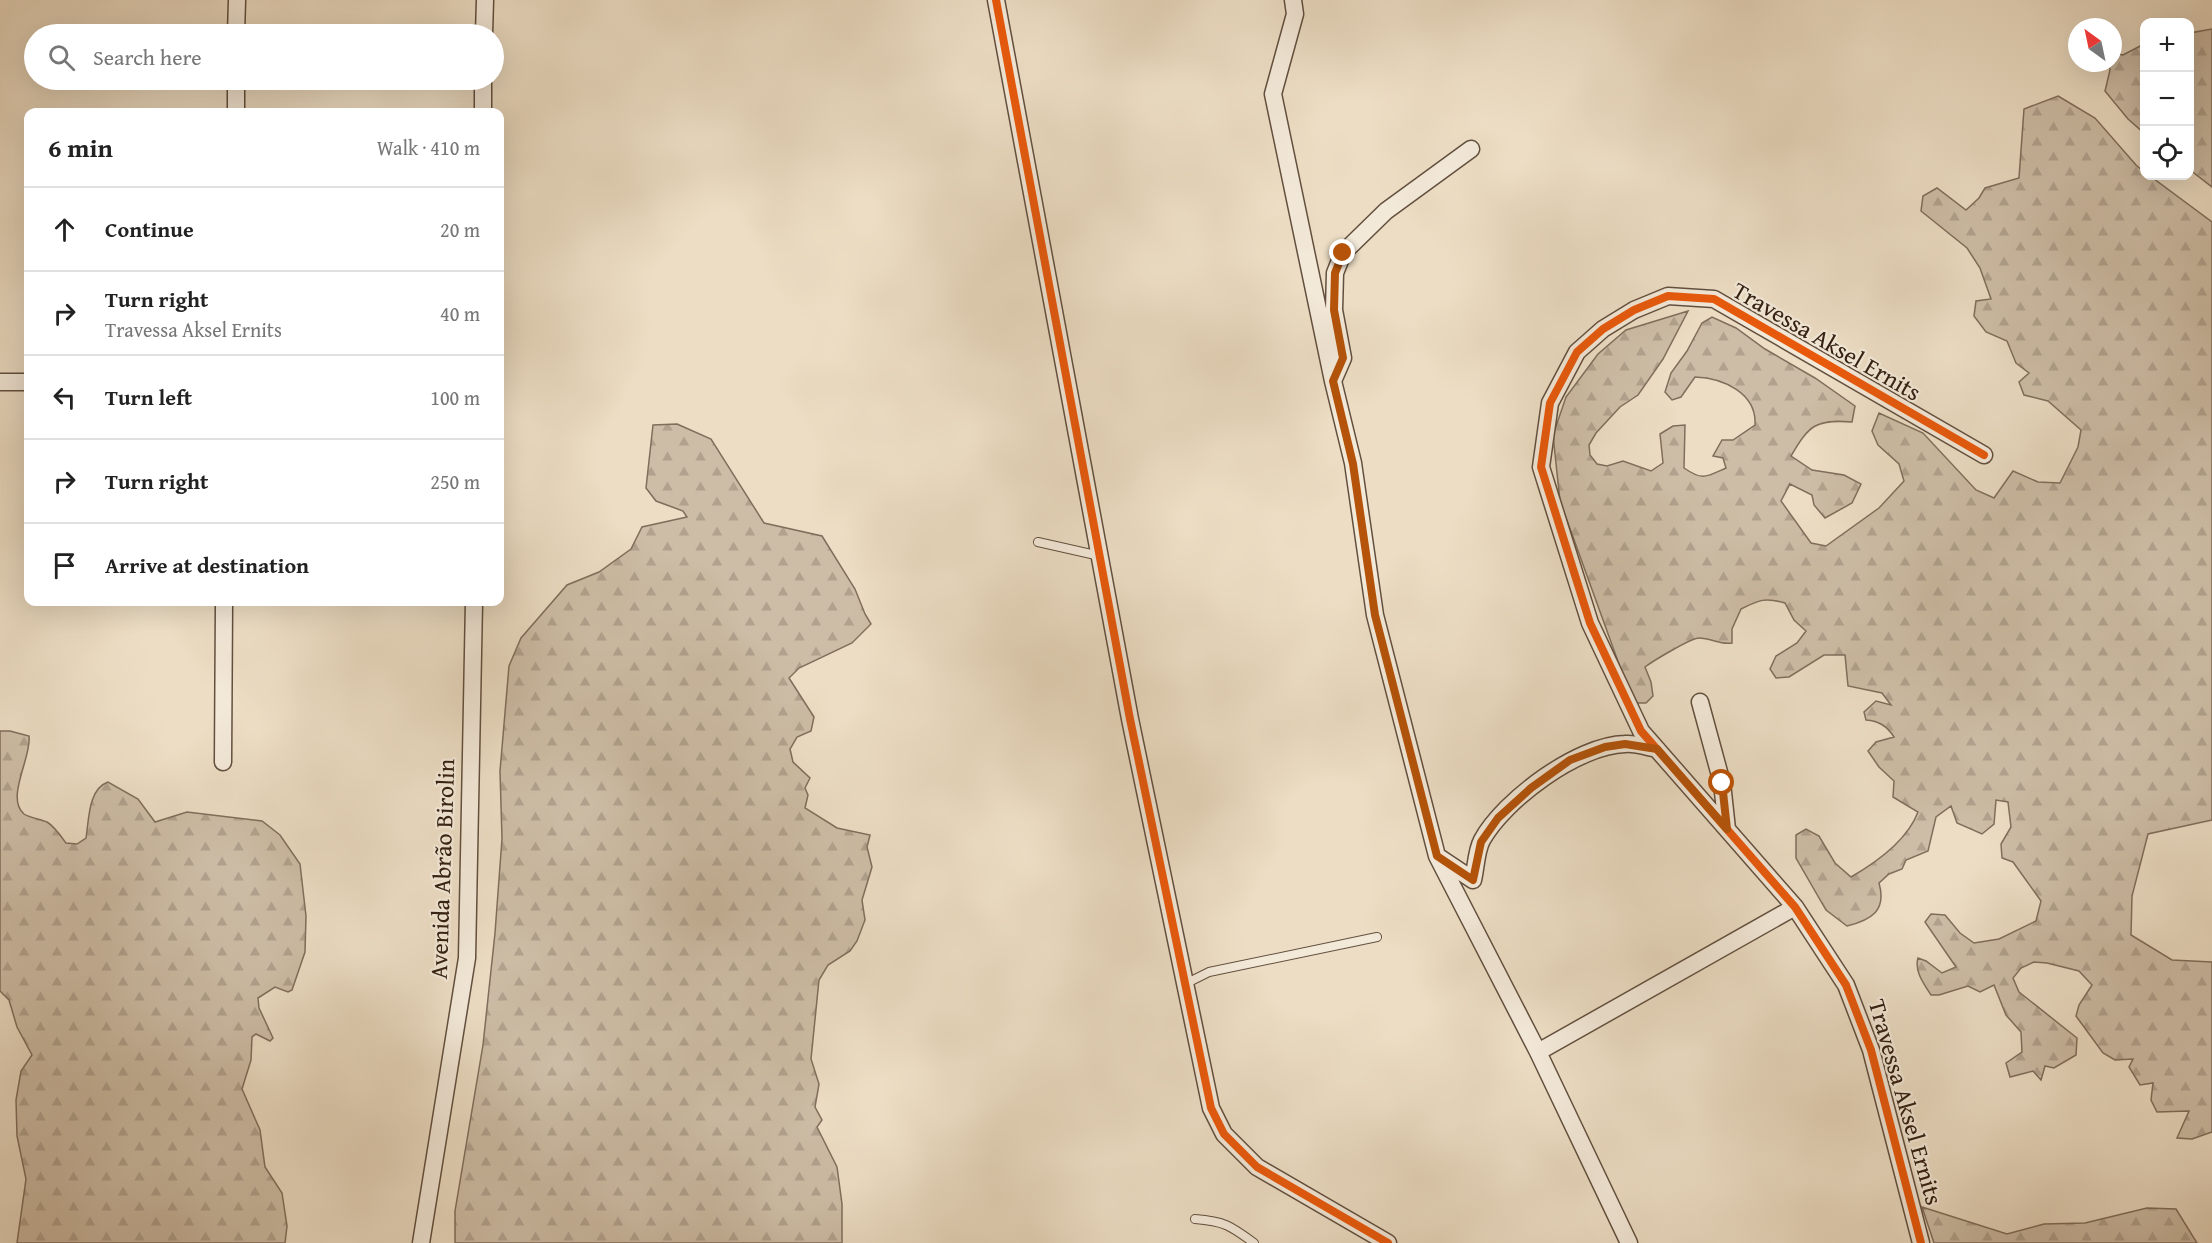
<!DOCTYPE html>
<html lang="en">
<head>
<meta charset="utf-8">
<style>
	:root { --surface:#fff; --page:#f6f6f6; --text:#222; --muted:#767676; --line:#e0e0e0 }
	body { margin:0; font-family:"Gentium Book Plus",serif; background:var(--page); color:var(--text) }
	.controls { position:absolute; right:18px; top:18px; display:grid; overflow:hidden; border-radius:12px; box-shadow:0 6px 24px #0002 }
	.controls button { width:54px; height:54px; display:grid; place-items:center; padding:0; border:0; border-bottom:2px solid var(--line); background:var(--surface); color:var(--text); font:30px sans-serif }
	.compass { position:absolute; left:2068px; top:18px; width:54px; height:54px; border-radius:50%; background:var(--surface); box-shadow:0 6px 24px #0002; rotate:327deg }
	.stop { position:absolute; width:18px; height:18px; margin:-14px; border:4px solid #b45309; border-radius:50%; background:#fff }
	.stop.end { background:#b45309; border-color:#fff; box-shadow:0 2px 6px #0008 }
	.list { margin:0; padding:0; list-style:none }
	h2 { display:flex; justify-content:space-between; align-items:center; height:78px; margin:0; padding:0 24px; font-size:26px }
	h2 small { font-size:20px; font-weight:400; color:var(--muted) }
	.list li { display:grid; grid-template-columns:39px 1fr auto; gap:18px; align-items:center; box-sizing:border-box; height:84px; padding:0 24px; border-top:2px solid var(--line) }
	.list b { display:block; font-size:22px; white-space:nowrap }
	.list p { margin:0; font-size:20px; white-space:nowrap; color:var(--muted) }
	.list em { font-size:20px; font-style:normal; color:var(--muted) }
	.icon { flex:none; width:33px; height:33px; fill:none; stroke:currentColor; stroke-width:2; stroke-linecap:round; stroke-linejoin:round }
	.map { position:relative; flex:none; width:2212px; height:1243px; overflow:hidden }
	.search { position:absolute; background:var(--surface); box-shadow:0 6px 24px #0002; left:24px; top:24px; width:480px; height:66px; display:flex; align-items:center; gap:15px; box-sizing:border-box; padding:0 21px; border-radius:33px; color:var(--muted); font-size:22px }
	.panel { position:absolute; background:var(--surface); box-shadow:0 6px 24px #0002; left:24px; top:108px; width:480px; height:498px; border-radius:12px }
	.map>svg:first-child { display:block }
	.forest { fill:url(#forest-firs); stroke:#806e5c; stroke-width:1.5 }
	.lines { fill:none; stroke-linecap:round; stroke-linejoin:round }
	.lane-casing { stroke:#624f3e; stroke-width:10 }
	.street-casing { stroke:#624f3e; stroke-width:19 }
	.lane { stroke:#f3e9d9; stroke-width:8 }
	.street { stroke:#f3e9d9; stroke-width:16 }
	.cycleway-casing { stroke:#f3e9d9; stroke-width:11 }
	.cycleway { stroke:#e8590c; stroke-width:8 }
	.route { stroke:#b45309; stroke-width:8 }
	.labels { text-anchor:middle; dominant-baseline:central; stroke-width:4.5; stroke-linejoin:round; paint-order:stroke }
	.street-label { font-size:24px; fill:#342011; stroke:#f3e9d9 }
</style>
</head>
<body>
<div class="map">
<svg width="2212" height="1243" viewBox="0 0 2212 1243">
	<defs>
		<pattern id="forest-firs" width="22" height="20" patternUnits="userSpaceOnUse" patternTransform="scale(1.5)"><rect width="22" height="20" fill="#cdbda6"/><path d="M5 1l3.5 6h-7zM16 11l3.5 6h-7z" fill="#b1a28e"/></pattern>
	</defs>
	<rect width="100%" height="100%" fill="#ecddc4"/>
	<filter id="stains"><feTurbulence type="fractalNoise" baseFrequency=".00333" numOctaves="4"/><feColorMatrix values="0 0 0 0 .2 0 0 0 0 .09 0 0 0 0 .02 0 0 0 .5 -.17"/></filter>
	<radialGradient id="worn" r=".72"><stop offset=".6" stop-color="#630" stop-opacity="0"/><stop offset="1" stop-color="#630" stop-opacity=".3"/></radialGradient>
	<!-- forest -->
	<path class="forest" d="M2212,29V187L2190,170V33Z
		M2144,44V133L2128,119L2105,91L2110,70L2109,63H2113V53L2123,55Z
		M2058,96L2095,118L2136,165L2144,172V176H2150L2212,222V820L2148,834L2132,896L2131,935L2172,960L2212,962V1132L2192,1139L2177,1138L2189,1111L2157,1112L2151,1100L2153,1083L2140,1085L2129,1067L2133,1059L2115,1060L2103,1053L2076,1016L2079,1005L2092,985L2079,971L2047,963L2034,962L2021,968L2013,978L2019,992L2077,1038L2076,1055L2054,1068L2045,1066L2041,1080L2033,1071L2010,1077L2006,1063L2022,1052L2021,1032L2006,1015L1994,985L1980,992L1968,986L1939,995H1931C1924,984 1914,971 1918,958L1926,961L1942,973L1956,967L1925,922L1931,914L1945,915L1960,933L1974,943L1999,939L2036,921L2041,901L2013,862L2002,858L2001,844L2011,827L2008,802L1996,800L1994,824L1982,834L1957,823L1951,806L1936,817L1928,851L1906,860L1902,869L1889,874L1879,883C1887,911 1871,920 1847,926L1826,910L1796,858V835L1806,829L1819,836L1835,863L1851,877C1877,862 1907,841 1918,812L1893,797L1894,781L1879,767L1868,751L1876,742L1894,737C1887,726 1879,721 1866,720L1864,712L1876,701L1891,705L1882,693L1848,686L1845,655H1824L1789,677L1776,678L1770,669L1776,656L1797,643L1806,631L1794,620L1785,603C1765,597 1759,600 1741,609L1732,629V643C1720,645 1711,638 1699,638C1691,638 1653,661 1645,667L1651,682L1653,696L1646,703H1636L1624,678L1560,501L1553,435L1566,397L1598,354L1626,330L1688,311L1663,359L1638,395L1620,407L1596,433L1589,445L1590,455L1597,464L1607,466L1623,461L1651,471L1663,463L1660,434L1673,426L1685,425L1684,468C1703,481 1706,477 1726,468L1723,458L1713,456L1722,440H1733L1755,425C1757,393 1723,378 1695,377L1681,397L1672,400L1665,392L1671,373L1687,351L1702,323L1712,317L1736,328L1765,349L1815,378L1855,406L1852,422C1816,419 1809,425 1791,456L1812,470L1844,475L1861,484L1852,503L1825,518L1814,505L1812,495L1790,484L1781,501L1811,543L1826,546L1879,508L1904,481L1899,464L1878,445L1872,431L1879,413L1923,433L1976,490L1994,498L2013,471L2038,482L2060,483L2078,447L2081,430L2048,401L2024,395L2019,382L2029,373L2016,363L2007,341L1986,332L1974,316L1976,301L1991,299L1980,268L1967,248L1921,211L1923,196L1937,188L1966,210L1979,198L1985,188L2019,178L2024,109Z
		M677,424L711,439L764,523L822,536L855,589L865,614L871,624L852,643L799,668L789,678L814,717L811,731L797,737L790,749L793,762L810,778L805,788L808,795L805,808L837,828L870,835L867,847L872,867L862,900L865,920L857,941L850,951L828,965L819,980L811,1059L819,1084L815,1107L822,1120L817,1127L837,1167L842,1204V1243H455V1211L483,1045L495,933L502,839L500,771L509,666L521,638L567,585L599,572L631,549L642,527L687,517L683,511L656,501L646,488L653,425Z
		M0,731H10L29,736C32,757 5,798 24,814C30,818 40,819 47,822C54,826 61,836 66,843L77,844L86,838C89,820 88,789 108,782L138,799L155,822L187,812L262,821L280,835L300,864L306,916L305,952L292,990L288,992L275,987L258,998L259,1008L273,1038L270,1041L256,1034L252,1037L251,1060L242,1089L260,1130L265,1167L282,1193L287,1226L285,1243H17L26,1179L17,1136L16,1100L21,1071L32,1055L17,1027L9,1000L0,991Z
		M1922,1207L2007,1234L2044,1224L2085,1223L2147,1208L2176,1209L2197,1243H1934Z"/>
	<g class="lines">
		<defs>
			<path id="lane" d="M1038,542L1100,556
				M1185,984L1209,972L1377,937
				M1195,1219C1224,1221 1231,1226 1254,1243"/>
			<path id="street" d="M996,0L1130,719L1211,1108L1224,1134L1257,1167L1388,1243
				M1293,0L1295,14L1273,94L1333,381L1353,463L1375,615L1437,856L1538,1052L1629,1243
				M236,34L237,0
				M484,34L485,0
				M236,112V80
				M483,112V80
				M1333,381L1343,358L1334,310L1335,273L1343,253L1386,211L1471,149
				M0,382H28
				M1700,702L1722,783L1727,829
				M223,762L224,602
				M1440,858L1473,880C1476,868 1476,851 1482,840C1504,800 1578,745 1625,744C1635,743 1647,747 1657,749
				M1538,1052L1795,907
				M421,1243L467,958L474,602
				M1921,1243L1871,1050L1846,985L1795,907L1641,731L1590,623L1541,467L1550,403L1577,352L1603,329L1634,310L1668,296L1714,299L1984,455"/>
		</defs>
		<!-- lane casing -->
		<use href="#lane" class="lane-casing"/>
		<!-- street casing -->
		<use href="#street" class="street-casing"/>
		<!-- lane -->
		<use href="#lane" class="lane"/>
		<!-- street -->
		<use href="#street" class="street"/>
		<defs>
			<path id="cycleway" d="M996,0L1130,719L1211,1108L1224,1134L1257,1167L1388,1243
				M1921,1243L1871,1050L1846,985L1795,907L1641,731L1590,623L1541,467L1550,403L1577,352L1603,329L1634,310L1668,296L1714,299L1984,455"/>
		</defs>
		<!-- cycleway casing -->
		<use href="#cycleway" class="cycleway-casing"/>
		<!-- cycleway -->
		<use href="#cycleway" class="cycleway"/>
	</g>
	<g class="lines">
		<!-- route -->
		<path class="route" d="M1343,253L1335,273L1334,310L1343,358L1333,381L1353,464L1375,615L1437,856L1473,880L1481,842L1498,818L1531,788L1570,760L1605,747L1625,744L1657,749L1727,829L1722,783"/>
	</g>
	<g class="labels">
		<!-- street labels -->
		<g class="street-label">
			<text transform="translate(1827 341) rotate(30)">Travessa Aksel Ernits</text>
			<text transform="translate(442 869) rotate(-88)">Avenida Abrão Birolin</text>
			<text transform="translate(1906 1102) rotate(74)">Travessa Aksel Ernits</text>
		</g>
	</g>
	<rect width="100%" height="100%" filter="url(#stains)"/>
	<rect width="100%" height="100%" fill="url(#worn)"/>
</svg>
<div class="controls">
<button>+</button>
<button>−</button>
<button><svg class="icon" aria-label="locate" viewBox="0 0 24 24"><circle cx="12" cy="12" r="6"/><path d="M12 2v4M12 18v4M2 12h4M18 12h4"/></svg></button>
</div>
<svg class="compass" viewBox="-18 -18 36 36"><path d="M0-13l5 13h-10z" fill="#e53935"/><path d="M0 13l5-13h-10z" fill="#767676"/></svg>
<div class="stop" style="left:1722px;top:783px"></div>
<div class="stop end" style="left:1343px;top:253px"></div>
<div class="search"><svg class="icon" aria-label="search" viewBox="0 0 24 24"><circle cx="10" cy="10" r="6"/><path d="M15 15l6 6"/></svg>Search here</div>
<section class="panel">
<h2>6 min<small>Walk · 410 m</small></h2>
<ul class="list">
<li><svg class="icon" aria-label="ahead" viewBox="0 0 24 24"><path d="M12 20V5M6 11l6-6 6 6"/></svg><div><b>Continue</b></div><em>20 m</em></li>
<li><svg class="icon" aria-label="right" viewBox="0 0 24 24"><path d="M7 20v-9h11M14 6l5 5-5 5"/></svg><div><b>Turn right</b><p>Travessa Aksel Ernits</p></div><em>40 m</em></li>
<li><svg class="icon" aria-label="left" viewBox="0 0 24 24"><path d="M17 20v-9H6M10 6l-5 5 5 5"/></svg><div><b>Turn left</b></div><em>100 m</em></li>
<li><svg class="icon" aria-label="right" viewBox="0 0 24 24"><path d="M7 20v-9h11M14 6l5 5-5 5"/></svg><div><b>Turn right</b></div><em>250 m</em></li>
<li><svg class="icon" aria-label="arrive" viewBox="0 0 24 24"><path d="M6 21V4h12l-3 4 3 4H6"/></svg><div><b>Arrive at destination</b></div></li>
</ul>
</section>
</div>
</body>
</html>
